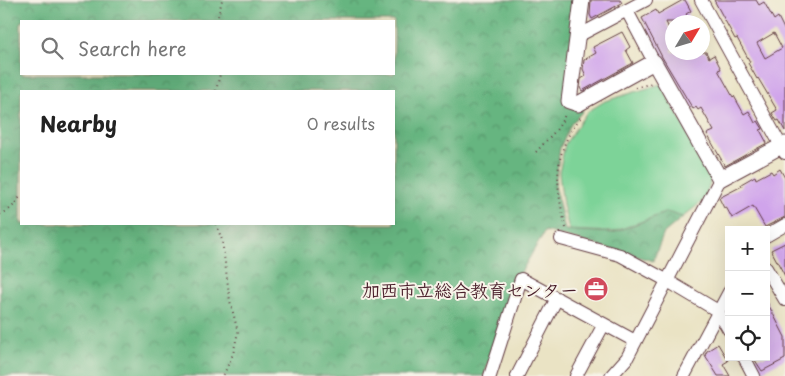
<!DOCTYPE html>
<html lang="en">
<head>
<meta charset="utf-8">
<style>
	:root { --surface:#fff; --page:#f6f6f6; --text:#222; --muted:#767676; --line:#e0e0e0 }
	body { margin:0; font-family:"Playpen Sans","Klee One",sans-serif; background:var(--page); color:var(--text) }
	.controls { position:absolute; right:15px; bottom:15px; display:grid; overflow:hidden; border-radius:0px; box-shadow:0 5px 20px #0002 }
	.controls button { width:45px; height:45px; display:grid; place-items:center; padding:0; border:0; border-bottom:1px solid var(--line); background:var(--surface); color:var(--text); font:25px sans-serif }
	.compass { position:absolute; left:665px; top:15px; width:45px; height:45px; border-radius:50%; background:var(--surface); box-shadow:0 5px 20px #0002; rotate:52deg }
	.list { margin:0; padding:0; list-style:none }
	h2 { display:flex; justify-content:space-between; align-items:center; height:65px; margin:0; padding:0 20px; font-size:21px }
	h2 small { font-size:16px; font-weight:400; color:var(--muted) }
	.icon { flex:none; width:28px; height:28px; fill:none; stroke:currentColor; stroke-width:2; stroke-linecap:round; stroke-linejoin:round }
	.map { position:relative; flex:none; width:785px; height:376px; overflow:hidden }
	.search { position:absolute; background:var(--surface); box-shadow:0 5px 20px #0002; left:20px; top:20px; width:375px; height:55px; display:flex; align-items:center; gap:12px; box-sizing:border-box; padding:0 18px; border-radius:0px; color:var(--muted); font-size:19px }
	.panel { position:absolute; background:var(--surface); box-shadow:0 5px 20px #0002; left:20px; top:90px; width:375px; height:135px; border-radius:0px }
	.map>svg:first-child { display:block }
	.forest { fill:url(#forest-crowns); stroke:#586a56; fill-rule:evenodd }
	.garden { fill:#7dd398; stroke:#647962 }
	.building { fill:#d0a4eb; fill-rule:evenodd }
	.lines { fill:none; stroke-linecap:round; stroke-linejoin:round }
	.minor-casing { stroke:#623c42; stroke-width:14 }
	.tertiary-casing { stroke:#623c42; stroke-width:17 }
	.path { stroke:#623c42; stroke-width:2; stroke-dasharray:1 4; stroke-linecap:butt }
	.minor { stroke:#fff; stroke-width:12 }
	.tertiary { stroke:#fff; stroke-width:15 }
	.labels { text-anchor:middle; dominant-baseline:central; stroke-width:4; stroke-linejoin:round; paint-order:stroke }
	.poi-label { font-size:18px; font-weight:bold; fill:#4a1f2b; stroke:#f7f3e8; text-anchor:end }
</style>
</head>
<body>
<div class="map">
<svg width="785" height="376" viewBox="0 0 785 376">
	<defs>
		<pattern id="forest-crowns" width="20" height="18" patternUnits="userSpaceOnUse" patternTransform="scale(1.25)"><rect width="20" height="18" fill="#66b580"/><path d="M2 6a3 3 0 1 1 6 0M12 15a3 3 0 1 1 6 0" fill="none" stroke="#569369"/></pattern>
	</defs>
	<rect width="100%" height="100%" fill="#f7f3e8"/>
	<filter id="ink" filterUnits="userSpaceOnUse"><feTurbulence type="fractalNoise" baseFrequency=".02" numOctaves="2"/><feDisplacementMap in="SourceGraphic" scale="10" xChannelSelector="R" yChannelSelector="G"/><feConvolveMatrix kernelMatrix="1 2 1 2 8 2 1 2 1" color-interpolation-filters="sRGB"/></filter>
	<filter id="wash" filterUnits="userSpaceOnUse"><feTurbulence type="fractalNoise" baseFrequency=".0096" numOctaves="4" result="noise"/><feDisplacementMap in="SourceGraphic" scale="20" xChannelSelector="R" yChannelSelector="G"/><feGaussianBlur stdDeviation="1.12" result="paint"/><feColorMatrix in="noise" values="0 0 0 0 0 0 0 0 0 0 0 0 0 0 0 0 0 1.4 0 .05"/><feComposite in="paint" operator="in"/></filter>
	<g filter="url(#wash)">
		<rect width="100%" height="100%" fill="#eae3c4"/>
		<!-- forest -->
		<path class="forest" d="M0,0H580L573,101L582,108L583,111L571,124L560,148L555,185L565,230L613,233L667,212L683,217L664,233L653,261L545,231L520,274L484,376H0ZM21,21H394V74H21ZM21,91H394V224H21Z"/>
		<!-- garden -->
		<path class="garden" d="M661,84L712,176L705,199L683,217L667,212L613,232L569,230L563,205L559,173L565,144L587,112L605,101Z"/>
		<g id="blocks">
			<!-- building -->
			<path class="building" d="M591,0H620L622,3L592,19L590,15Z
				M683,0H685L691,11L686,14L691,22H666L672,35V52H706L709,58L714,55L721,69L718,70L733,97L734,96L744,114L749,111L755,123L758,121L763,129L760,130L767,143L725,166L707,134L714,131L701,108L698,110L696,107L693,109L662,57L642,18L656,10L658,14Z
				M714,0H756L759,5L764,2L774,20L778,17L785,31V131L779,120L777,121L772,113L777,110L758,78L757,79L748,63L750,62L737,38L735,39ZM774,33L782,48L765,58L757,43Z
				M622,32L630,47L626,50L633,63L582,91L580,88L581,79L586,76L583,69L584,60L596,53L593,47Z
				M780,169L785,178V217L765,227L753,206L732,218L726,207L724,208L719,198L742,186L741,184L755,176L756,179L771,171L773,174Z
				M785,243V276L771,250Z
				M766,300L785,337V359L762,371L753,357H766Z
				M718,344L728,361L723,364L730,376H718L705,355L707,351Z"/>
		</g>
	</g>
	<g filter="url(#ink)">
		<use href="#blocks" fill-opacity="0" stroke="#623c42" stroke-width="1"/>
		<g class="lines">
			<defs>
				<path id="minor" d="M701,0L785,153
					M627,11L654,62
					M576,37L646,0
					M766,236L785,225
					M561,239L620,255L666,280L718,311L729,330
					M766,268L785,300
					M744,357L754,376
					M490,376L521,279L635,341
					M517,376L557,298
					M576,376L604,324
					M611,376L627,358L720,179
					M684,376L729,292"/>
				<path id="tertiary" d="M582,0L569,101L578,104L654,62L720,179L785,144"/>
			</defs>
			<!-- minor casing -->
			<use href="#minor" class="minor-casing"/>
			<!-- tertiary casing -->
			<use href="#tertiary" class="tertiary-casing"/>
			<!-- path -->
			<path class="path" d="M217,21L222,0
				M635,88L652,83
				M216,91L220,74
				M536,152L558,128L566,113
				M0,214C11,210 15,205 21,195
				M216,224L222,240L230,301L238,332L233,354L223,376
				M566,228C555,185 552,153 581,117"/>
			<!-- minor -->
			<use href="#minor" class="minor"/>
			<!-- tertiary -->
			<use href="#tertiary" class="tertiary"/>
		</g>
	</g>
	<!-- icons -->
	<defs>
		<symbol id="office-disc" viewBox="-11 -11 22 22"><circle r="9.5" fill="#d1495b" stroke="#f7f3e8"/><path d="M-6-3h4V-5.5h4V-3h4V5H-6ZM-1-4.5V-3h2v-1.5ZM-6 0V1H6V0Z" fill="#fff"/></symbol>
	</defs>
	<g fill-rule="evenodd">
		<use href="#office-disc" x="582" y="275" width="28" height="28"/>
	</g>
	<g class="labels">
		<!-- poi labels -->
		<g class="poi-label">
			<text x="578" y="289">加西市立総合教育センター</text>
		</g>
	</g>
</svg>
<div class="controls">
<button>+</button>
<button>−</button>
<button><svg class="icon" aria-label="locate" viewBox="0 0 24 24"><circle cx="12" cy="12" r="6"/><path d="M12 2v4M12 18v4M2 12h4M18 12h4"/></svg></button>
</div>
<svg class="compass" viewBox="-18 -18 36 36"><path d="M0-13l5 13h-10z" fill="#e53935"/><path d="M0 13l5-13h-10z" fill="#767676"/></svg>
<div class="search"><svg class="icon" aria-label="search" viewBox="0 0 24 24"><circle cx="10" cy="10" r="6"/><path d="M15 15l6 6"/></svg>Search here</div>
<section class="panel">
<h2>Nearby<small>0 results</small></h2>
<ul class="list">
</ul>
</section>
</div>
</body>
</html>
